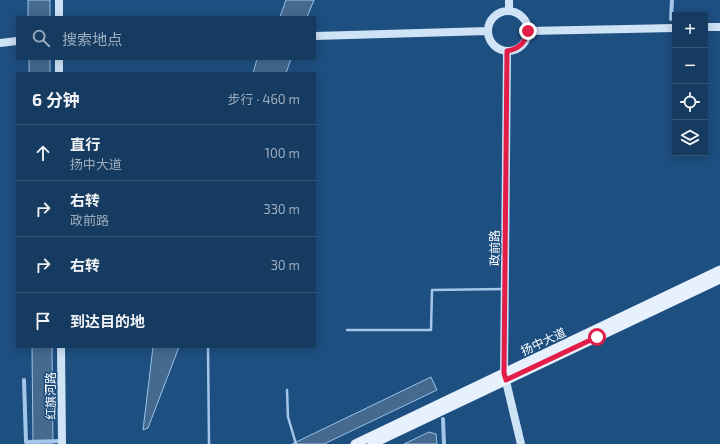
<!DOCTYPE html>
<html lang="zh">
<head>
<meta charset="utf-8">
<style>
	:root { --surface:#163b61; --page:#1f4267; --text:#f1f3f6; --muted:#9eadbd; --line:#355576 }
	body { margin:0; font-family:"Exo 2","Noto Sans SC",sans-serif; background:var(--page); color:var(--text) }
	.controls { position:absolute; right:12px; top:12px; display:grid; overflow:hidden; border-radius:0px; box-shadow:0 2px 10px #0003 }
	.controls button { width:36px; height:36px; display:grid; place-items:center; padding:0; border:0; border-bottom:1px solid var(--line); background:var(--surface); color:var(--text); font:20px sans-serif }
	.stop { position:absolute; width:12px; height:12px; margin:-9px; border:3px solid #e11d48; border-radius:50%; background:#fff }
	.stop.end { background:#e11d48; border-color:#fff; box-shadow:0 1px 4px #0008 }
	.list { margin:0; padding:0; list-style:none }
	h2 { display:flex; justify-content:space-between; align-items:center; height:52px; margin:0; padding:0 16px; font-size:17px }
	h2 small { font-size:13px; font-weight:400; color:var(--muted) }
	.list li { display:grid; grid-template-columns:26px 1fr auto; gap:12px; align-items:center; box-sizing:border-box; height:56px; padding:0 16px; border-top:1px solid var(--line) }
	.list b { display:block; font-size:15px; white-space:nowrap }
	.list p { margin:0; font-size:13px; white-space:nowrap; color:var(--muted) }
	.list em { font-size:13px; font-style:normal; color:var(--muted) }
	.icon { flex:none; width:22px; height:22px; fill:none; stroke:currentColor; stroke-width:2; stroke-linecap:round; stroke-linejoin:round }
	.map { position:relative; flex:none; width:720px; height:444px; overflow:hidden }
	.search { position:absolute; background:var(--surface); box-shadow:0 2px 10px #0003; left:16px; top:16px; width:300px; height:44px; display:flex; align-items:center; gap:10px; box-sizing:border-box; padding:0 14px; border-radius:0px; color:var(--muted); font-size:15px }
	.panel { position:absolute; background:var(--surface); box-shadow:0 2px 10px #0003; left:16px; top:72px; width:300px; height:276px; border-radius:0px }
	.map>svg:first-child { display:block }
	.water { fill:#466a8e; stroke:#97c3ea }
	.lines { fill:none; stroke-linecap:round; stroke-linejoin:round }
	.lane { stroke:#a4c7e9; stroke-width:2.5 }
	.street { stroke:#a4c7e9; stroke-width:4 }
	.secondary { stroke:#cfe3f7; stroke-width:8 }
	.primary { stroke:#e7f1fe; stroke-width:9 }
	.route { stroke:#e11d48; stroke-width:5 }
	.labels { text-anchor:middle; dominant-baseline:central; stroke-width:3; stroke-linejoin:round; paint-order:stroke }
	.street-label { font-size:12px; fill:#fff; stroke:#1e4f81 }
</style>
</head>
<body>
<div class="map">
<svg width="720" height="444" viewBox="0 0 720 444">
	<rect width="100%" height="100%" fill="#1e4f81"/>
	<!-- water -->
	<path class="water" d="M28,0H50V17H28Z
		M286,0H314L307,17H280Z
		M29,59H50V73H29Z
		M257,59H291L286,73H253Z
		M32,347H52L53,444H33Z
		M153,347H179L148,428L143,430Z
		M431,377L437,390L324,444H292Z
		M429,432L436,434L437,444H404Z"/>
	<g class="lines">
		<!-- lane -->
		<path class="lane" d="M347,330H431L432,290L504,289
			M208,347L209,444
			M287,390L288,417L296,444"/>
		<!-- street -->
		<path class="street" d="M671,19L672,0
			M24,380L26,442L62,441
			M443,419L444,444"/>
		<!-- secondary -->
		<path class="secondary" d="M59,0V17
			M509,11V0
			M488 31a20 20 0 1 1 40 0a20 20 0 1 1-40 0Z
			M705,27H720
			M528,31L675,28
			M315,36L488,31
			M0,43L17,41
			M507,51L504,373L521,444
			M59,59V73
			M61,347L62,444"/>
		<!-- primary -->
		<path class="primary" d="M355,444L720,270
			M372,444L720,279"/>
	</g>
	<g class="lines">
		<!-- route -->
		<path class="route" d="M528,31C525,43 519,49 507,51L504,373L506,380L597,337"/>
	</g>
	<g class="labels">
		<!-- street labels -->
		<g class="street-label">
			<text transform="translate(494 248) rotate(-90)">政前路</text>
			<text transform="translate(543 341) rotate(-25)">扬中大道</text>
			<text transform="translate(50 396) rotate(-90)">红旗河路</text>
		</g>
	</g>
</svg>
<div class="controls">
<button>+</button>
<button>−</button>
<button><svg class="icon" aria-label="locate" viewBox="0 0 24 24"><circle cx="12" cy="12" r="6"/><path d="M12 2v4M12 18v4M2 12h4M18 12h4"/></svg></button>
<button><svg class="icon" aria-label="layers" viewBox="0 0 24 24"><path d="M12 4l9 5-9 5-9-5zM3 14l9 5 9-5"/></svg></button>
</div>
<div class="stop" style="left:597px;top:337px"></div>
<div class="stop end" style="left:528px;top:31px"></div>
<div class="search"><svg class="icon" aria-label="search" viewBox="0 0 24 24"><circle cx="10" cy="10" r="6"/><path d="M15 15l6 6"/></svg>搜索地点</div>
<section class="panel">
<h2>6 分钟<small>步行 · 460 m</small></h2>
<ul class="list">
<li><svg class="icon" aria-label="ahead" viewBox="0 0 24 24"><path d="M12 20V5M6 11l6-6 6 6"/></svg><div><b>直行</b><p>扬中大道</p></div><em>100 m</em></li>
<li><svg class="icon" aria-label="right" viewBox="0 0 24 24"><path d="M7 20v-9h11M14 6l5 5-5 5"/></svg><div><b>右转</b><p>政前路</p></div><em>330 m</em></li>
<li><svg class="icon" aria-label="right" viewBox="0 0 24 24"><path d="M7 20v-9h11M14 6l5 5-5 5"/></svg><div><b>右转</b></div><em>30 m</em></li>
<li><svg class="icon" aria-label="arrive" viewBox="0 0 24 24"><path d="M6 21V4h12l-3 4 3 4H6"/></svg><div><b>到达目的地</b></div></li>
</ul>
</section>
</div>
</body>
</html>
